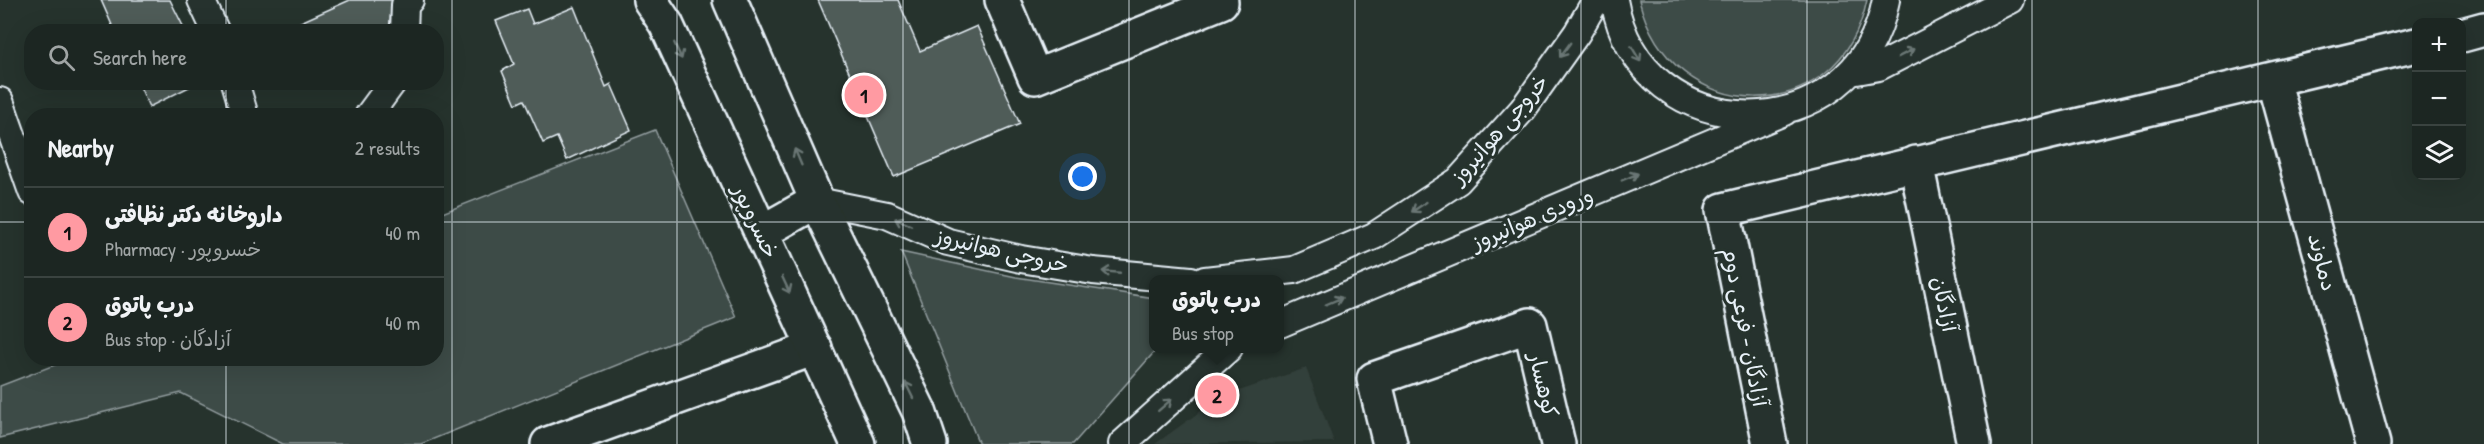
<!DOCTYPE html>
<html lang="en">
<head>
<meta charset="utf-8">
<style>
	:root { --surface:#1c2622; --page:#252e2a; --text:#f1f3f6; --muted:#a0a5a5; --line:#3a4340; --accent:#ff9aa2 }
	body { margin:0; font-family:"Patrick Hand","Playpen Sans Arabic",sans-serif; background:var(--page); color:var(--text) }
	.controls { position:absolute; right:18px; top:18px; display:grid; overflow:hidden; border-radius:12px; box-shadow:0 6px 24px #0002 }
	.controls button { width:54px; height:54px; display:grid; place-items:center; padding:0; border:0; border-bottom:2px solid var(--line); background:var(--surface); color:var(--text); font:30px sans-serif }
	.you { position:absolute; left:1083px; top:177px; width:21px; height:21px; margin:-15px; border:4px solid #fff; border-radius:50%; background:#1a73e8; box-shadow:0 0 0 9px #1a73e833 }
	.badge { display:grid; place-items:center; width:39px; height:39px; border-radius:50%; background:var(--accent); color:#111; font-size:20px; font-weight:700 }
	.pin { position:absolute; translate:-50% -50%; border:3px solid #fff; box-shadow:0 2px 6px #0006 }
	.popup { position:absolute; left:1149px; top:275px; width:135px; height:78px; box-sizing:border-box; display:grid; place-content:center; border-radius:12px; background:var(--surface); filter:drop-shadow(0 2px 4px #0005); font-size:20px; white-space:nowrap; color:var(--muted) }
	.popup b { font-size:22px; color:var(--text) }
	.popup::after { content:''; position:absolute; left:50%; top:100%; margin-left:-12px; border:12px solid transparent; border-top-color:var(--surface) }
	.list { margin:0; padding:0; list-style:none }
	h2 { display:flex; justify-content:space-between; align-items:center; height:78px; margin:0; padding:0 24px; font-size:26px }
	h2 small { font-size:20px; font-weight:400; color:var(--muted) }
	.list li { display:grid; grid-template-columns:39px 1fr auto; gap:18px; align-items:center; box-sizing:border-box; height:90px; padding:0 24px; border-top:2px solid var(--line) }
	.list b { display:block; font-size:22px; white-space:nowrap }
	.list p { margin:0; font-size:20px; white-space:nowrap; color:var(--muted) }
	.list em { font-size:20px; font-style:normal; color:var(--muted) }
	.icon { flex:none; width:33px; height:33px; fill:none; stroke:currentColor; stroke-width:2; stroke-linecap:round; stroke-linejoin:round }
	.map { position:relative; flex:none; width:2484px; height:444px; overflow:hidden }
	.search { position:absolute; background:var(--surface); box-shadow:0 6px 24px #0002; left:24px; top:24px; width:420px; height:66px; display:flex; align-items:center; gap:15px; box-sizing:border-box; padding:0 21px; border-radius:24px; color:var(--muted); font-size:22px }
	.panel { position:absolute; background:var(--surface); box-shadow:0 6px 24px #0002; left:24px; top:108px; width:420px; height:258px; border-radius:24px }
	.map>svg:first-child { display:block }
	.built { fill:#333f3a }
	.green { fill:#3e4b47; stroke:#939ea0; stroke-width:1.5 }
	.building { fill:#505c59; stroke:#e8f1f8; stroke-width:1.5 }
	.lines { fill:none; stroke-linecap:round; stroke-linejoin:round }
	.lane-casing { stroke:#e8f1f8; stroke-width:30 }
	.street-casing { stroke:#e8f1f8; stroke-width:38 }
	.secondary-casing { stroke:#e8f1f8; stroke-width:38 }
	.lane { stroke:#26332d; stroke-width:26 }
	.street { stroke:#26332d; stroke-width:33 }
	.secondary { stroke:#26332d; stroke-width:33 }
	.oneway { stroke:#6a7674 }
	.grid { fill:none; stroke:#e8f1f8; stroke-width:1.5; stroke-opacity:0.55 }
	.labels { text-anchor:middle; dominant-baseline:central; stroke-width:6; stroke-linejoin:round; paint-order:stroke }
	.street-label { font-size:22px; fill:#e8f1f8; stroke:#26332d }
</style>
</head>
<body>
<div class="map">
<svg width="2484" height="444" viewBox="0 0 2484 444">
	<rect width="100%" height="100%" fill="#26332d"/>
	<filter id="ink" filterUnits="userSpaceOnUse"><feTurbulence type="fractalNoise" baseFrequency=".0167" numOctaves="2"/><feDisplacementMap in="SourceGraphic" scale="12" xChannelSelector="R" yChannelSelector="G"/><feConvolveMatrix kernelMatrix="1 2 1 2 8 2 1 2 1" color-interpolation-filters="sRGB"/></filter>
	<g filter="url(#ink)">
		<!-- built -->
		<path class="built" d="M1306,368L1334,442L1155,444L1219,398Z"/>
		<!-- green -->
		<path class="green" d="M1639,0H1867C1840,131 1671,128 1639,0Z
			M655,130L736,317L421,444H283L181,393L0,438V386L70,359L436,358L437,215Z
			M901,252L1016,277L1154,298V348L1157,349L1073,444H979Z"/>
		<!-- building -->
		<path class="building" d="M101,0H170L186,32H115Z
			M350,0H392L389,32L283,30Z
			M818,0H898L920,51L977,26L1020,124L894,177Z
			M574,7L606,87L611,84L631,130L567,160L557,137L543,143L524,100L516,104L502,71L514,64L496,21L527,9L533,24Z
			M138,82H199L149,107Z"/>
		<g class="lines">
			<defs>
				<path id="lane" d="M201,0L216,32
					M1614,0C1641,153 1857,152 1886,0
					M404,32L405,5L410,0
					M1851,72L1879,67L2010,0
					M235,82L245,116
					M0,101L32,192
					M368,116L393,82
					M817,201L887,215L948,242L1021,259L1093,271L1191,280
					M1205,280L1294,270L1374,236L1458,181L1523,109L1577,33L1596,0
					M1280,324L1784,112
					M1122,444L1229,348"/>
				<path id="street" d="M1002,0L1035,77L1221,2L1220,0
					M2462,35L2484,29
					M2273,79L2373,444
					M1916,163L1974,444
					M548,444L815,348
					M1390,444L1374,379L1530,325L1558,444
					M1770,444L1723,210L2416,45"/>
				<path id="secondary" d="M650,0L666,24L858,444
					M730,0L817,201L919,411L930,444
					M762,232L817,201"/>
			</defs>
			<!-- lane casing -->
			<use href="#lane" class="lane-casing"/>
			<!-- street casing -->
			<use href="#street" class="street-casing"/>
			<!-- secondary casing -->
			<use href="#secondary" class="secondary-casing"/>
			<!-- lane -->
			<use href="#lane" class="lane"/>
			<!-- street -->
			<use href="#street" class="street"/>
			<!-- secondary -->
			<use href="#secondary" class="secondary"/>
		</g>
		<!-- one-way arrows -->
		<defs><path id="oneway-shaft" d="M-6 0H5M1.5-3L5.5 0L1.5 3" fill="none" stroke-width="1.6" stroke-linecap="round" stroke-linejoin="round" transform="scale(1.5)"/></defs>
		<g class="oneway">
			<use href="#oneway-shaft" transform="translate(1565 50) rotate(126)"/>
			<use href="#oneway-shaft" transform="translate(678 51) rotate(65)"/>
			<use href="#oneway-shaft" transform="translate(1906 53) rotate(-27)"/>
			<use href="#oneway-shaft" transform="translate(1636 54) rotate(59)"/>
			<use href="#oneway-shaft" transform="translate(798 157) rotate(-113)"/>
			<use href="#oneway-shaft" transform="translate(1630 177) rotate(-23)"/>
			<use href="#oneway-shaft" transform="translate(1419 207) rotate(146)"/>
			<use href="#oneway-shaft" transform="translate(903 222) rotate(-156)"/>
			<use href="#oneway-shaft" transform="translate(1111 272) rotate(-175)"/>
			<use href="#oneway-shaft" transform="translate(786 285) rotate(65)"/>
			<use href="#oneway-shaft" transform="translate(1334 301) rotate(-23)"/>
			<use href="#oneway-shaft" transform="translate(909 390) rotate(-116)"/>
			<use href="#oneway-shaft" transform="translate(1165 405) rotate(-41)"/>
		</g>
	</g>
	<!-- grid -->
	<path class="grid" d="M226,0V32M452,0V444M677,0V444M903,0V444M1129,0V444M1355,0V444M1581,0V444M1807,0V444M2032,0V444M2258,0V444M226,82V116M0,222H32M436,222H2484M226,358V444"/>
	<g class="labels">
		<!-- street labels -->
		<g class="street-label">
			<text transform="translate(1499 129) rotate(-49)">خروجی هوانیروز</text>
			<text transform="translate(1532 218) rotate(-23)">ورودی هوانیروز</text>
			<text transform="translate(756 221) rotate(65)">خسروپور</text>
			<text transform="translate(1002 250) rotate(13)">خروجی هوانیروز</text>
			<text transform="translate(2323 262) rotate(75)">دماوند</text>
			<text transform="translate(1945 304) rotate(78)">آزادگان</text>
			<text transform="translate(1746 327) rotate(79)">آزادگان - فرعی دوم</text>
			<text transform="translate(1544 385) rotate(77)">کوهسار</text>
		</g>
	</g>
</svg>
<div class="controls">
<button>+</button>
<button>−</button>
<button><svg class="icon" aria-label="layers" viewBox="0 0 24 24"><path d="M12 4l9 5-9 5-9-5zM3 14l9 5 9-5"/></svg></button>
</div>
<div class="you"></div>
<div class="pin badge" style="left:864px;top:95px">1</div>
<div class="pin badge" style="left:1217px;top:395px">2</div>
<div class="popup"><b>درب پاتوق</b>Bus stop</div>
<div class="search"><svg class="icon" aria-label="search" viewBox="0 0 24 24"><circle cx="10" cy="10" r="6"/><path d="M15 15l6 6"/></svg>Search here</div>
<section class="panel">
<h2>Nearby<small>2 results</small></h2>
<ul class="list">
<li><span class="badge">1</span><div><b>داروخانه دکتر نظافتی</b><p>Pharmacy · خسروپور</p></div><em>40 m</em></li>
<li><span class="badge">2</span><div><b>درب پاتوق</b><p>Bus stop · آزادگان</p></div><em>40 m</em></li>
</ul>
</section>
</div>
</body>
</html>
